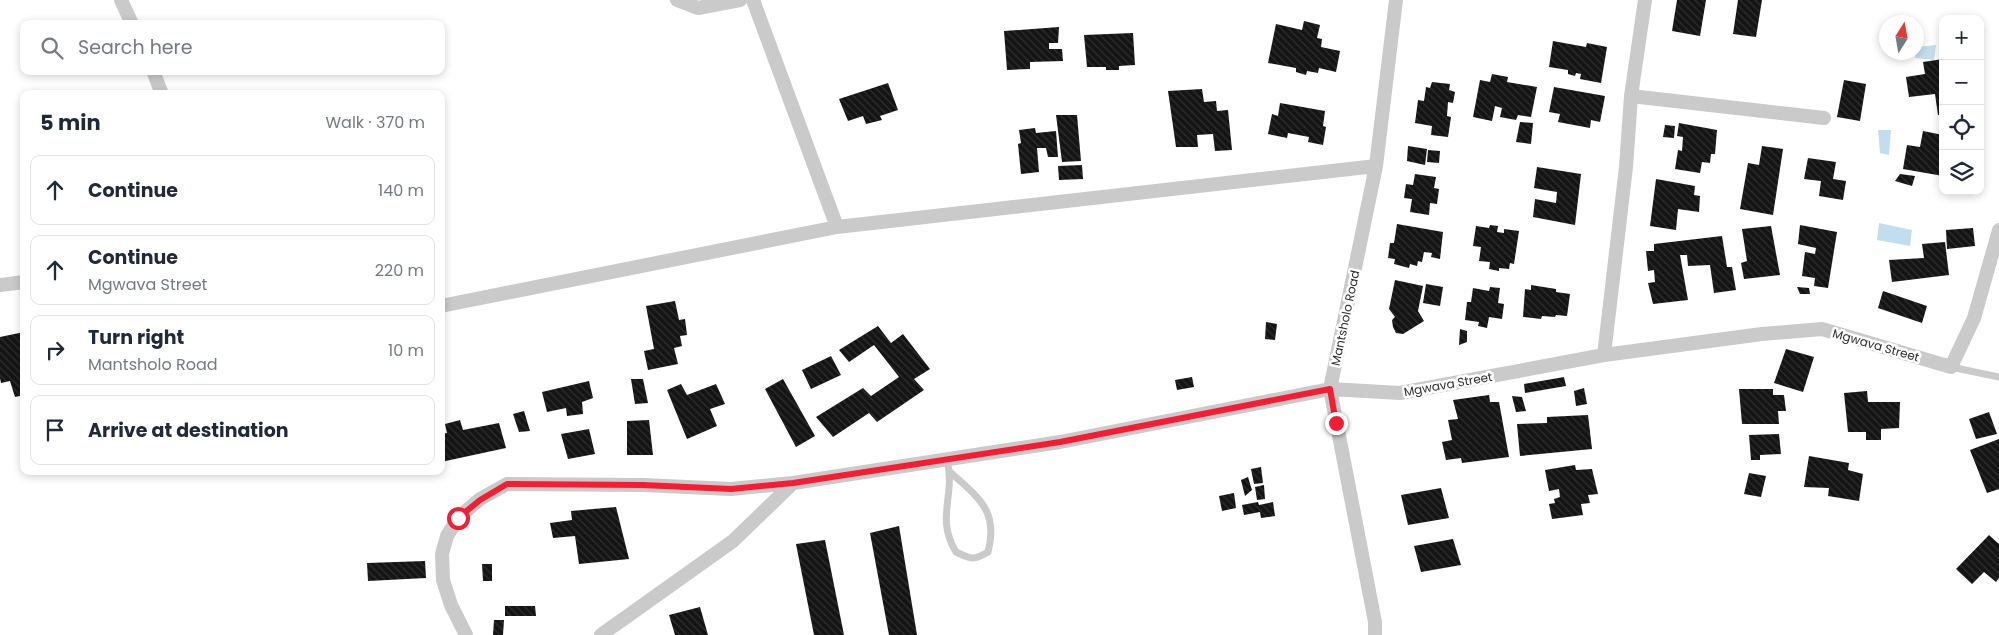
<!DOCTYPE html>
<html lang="en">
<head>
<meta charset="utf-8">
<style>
	:root { --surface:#fff; --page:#f6f6f7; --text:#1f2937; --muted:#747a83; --line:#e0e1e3 }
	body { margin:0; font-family:Poppins,sans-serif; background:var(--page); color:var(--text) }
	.controls { position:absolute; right:15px; top:15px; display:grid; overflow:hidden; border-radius:10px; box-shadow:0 2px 8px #0003 }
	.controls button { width:45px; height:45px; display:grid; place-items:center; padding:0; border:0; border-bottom:1px solid var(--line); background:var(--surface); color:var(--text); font:25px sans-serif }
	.compass { position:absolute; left:1879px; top:15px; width:45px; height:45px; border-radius:50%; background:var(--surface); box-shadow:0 2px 8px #0003; rotate:11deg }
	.stop { position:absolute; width:15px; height:15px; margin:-11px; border:4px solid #f71c31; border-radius:50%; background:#fff }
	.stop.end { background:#f71c31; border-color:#fff; box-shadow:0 1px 5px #0008 }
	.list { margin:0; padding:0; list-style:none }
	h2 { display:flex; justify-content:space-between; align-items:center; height:65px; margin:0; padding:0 20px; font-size:21px }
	h2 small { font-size:16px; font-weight:400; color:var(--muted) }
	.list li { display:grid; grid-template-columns:32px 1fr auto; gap:15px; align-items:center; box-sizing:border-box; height:70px; margin:0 10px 10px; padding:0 10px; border:1px solid var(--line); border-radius:10px }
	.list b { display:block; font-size:19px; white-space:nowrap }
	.list p { margin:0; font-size:16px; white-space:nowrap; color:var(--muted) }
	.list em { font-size:16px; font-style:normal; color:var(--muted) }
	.icon { flex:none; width:28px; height:28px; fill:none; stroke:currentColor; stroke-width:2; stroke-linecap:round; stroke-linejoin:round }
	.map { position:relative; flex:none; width:1999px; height:635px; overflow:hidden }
	.search { position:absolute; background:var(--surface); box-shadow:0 2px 8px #0003; left:20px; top:20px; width:425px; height:55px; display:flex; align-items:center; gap:12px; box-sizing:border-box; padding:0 18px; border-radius:10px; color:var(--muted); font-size:19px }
	.panel { position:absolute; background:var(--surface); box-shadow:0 2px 8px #0003; left:20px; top:90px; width:425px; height:385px; border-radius:10px }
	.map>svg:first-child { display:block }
	.water { fill:#c2deee }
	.building { fill:url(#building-back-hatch) }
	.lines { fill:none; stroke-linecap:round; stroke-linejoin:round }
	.service { stroke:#cacaca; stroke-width:7 }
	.minor { stroke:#cacaca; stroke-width:14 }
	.route { stroke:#f71c31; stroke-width:6 }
	.labels { text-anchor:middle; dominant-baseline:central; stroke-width:5; stroke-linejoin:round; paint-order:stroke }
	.street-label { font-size:12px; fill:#2d2d2d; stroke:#fff }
</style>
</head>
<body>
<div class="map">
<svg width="1999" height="635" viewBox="0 0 1999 635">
	<defs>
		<pattern id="building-back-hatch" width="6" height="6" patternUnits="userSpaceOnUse" patternTransform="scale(1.25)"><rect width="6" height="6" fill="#141414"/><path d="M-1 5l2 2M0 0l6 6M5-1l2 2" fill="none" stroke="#2e2e2e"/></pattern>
	</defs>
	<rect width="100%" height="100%" fill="#fff"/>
	<!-- water -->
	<path class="water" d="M1936,45L1934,60L1915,58L1917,47Z
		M1878,130H1891L1889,155L1880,153Z
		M1879,223L1912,230L1910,246L1877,240Z"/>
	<!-- building -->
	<path class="building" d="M1677,0H1706L1700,36L1672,31Z
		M1738,0H1762L1756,37L1733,34Z
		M1304,21L1320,25L1317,38L1322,39L1321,47L1340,51L1336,72L1319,68L1318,73L1307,71L1306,75L1296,72V68L1268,63L1276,24L1302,30Z
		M1059,27L1058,43H1049V49H1062L1063,61L1030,62V69L1007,70L1004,31Z
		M1133,33L1135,65L1119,66V70H1106V67H1087L1084,35Z
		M1553,41L1586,47L1587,43L1607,47L1601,83L1580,79L1581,74L1576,73L1575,76L1568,74V70L1549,67Z
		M1943,59V115H1938L1935,94L1909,97L1906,77L1925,74L1923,62Z
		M1492,74L1508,77L1507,82L1537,87L1531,117L1518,115L1516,120L1500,117L1502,108L1495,106L1492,121L1473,117L1480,80L1490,82Z
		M1844,80L1866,84L1860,121L1837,117Z
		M1432,82L1450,84L1449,90L1455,92L1453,103L1448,102L1447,116L1451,117L1448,137L1431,135L1432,126L1415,123L1418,100L1424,101L1426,87L1430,88Z
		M888,83L898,110L880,116L882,120L866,124L863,116L848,121L839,99Z
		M1554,87L1605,96L1600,122L1591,120L1590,128L1558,122L1560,114L1549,112Z
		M1202,89L1204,102L1216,101L1217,111L1228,110L1232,150L1215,151L1213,134L1197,135L1198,147H1176L1168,91Z
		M1280,103L1325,111L1323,126L1326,127L1323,145L1308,142L1309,137L1288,133L1287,138L1268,134L1272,114L1278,116Z
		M1056,115H1077L1081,161L1062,162Z
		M1520,122L1533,123L1531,144L1516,142Z
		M1679,123L1717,130L1715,154H1711L1710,163L1702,162L1700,173L1675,169L1678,150L1682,151L1683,137L1677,136Z
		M1665,125L1675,126L1674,138L1663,137Z
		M1035,128L1036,133L1056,131L1058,157H1048L1046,148H1037L1039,172L1021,174L1018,144L1021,143L1019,130Z
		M1923,131L1943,135V176L1903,169L1907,145L1920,147Z
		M1408,146L1427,149L1425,165L1407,161Z
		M1762,146L1783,149L1773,215L1740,209L1748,163L1759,165Z
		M1428,150L1440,151L1439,163L1427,162Z
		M1808,158L1836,162L1833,179L1846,181L1843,200L1819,196L1821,181L1804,179Z
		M1082,165L1083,179L1059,180L1058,166Z
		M1537,167L1581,174L1575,225L1533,217L1535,199L1556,203L1557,192L1534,188Z
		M1415,174L1436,177L1434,188L1439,189L1437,204L1430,203L1429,215L1410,212L1412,199L1404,198L1406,184L1413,185Z
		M1900,174L1915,176L1912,186L1895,181Z
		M1656,179L1695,186L1694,195L1700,196L1699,212L1678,209L1676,230L1650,226Z
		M1397,224L1443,232L1440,259L1431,257L1432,253L1424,252L1422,262L1418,261L1417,266L1410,264L1409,268L1394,264L1395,259L1388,258L1390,243H1394Z
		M1490,225L1498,226L1497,232L1504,233V229L1519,231L1514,264L1510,263L1509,269L1499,268V271L1489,269L1490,262L1479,261L1481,247L1473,246L1476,226L1489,228Z
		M1800,225L1837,232L1828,288L1814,286L1815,278L1802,276L1805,252L1815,254L1816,248L1798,244Z
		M1771,226L1780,275L1744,279L1741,263L1747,261L1742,229Z
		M1973,228L1975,246L1947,249L1946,230Z
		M1722,236L1727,267H1732L1736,290L1714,293L1710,265L1688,266L1687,255H1680L1688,300L1653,304L1648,283L1655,282L1654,270L1648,271L1646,251H1654V244Z
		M1945,242L1949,275L1892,282L1889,260L1924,258L1922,244Z
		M1395,280L1423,286L1418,311L1424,321L1403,334L1396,333L1393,327L1392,320L1395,317L1389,309Z
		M1426,284L1443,287L1440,306L1423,303Z
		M1531,285L1556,289V292L1570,294L1567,316L1556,315L1555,317L1542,316L1541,319L1523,317L1525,289L1531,290Z
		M1490,287L1500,288L1498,303L1504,304L1502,319L1489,317L1487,328L1478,326L1479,322L1465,320L1467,302H1471L1473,288L1489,291Z
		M1797,287L1809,288L1810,294H1800Z
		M1883,291L1927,306L1922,323L1878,308Z
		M675,301L679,320L685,319L687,335L680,336L682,346L674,348L678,364L648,370L644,351L654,349L646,306Z
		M1266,322L1277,324L1275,340L1265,339Z
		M878,326L891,343L903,334L930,369L914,379L924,390L877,422L869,413L833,437L816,417L863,388L871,396L899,377L874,345L849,362L839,350Z
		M1460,329L1467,331V342L1459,345Z
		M24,332V395L15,397L10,381L1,383L0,378V337Z
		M1786,349L1814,357L1803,392L1774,383Z
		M831,356L841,375L811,389L802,370Z
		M1192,377L1194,387L1177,390L1175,380Z
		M1564,377L1566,386L1525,393L1524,384Z
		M631,379H643L648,403L635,404Z
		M783,379L815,436L796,447L765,389Z
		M589,381L593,398L582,402L583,414L567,416L566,408L547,412L542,392Z
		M681,384L687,395L716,384L725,404L710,409L717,426L687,439L667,390Z
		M1584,388L1587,404L1576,406L1574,391Z
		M1739,389H1773V395H1784L1786,411H1778L1779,424H1742Z
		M1867,391L1868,402H1900L1899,428L1881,429V440H1866V432H1848L1844,393Z
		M1489,395L1490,402H1499L1509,457L1462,463L1461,458L1446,460L1442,442L1452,440L1448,420L1458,419L1453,400Z
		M1512,396L1522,397L1526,411L1516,412Z
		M524,411L530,431L519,432L513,414Z
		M1989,412L1997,434L1976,439L1969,419Z
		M1588,415L1592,449L1520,456L1517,424L1547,423V417Z
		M460,420L463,430L499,423L506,448L441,462V434L447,433L445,424Z
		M649,420L653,455H627V421Z
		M589,429L595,454L568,459L561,434Z
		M1779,434L1781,454L1760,455V460H1751L1749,435Z
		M1999,439V489L1987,493L1970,450Z
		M1809,456L1849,463L1848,470L1863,474L1859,501L1828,496L1829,488L1804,487Z
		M1575,465L1576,470L1592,469L1598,494L1588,495L1590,503L1581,504L1583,515L1552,519L1549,504L1555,503L1554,499L1560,497L1559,489L1549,491L1545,470Z
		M1261,467L1263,483L1254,484L1251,469Z
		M1749,473L1766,476L1761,497L1744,494Z
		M1248,477L1252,490L1245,496L1241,480Z
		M1264,485L1265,499L1257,500L1255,487Z
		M1441,488L1449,518L1408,525L1401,495Z
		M1234,493L1236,508L1222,511L1219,496Z
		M1258,502L1259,505L1273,502L1275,516L1261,518L1260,512L1244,515L1242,505Z
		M616,507L629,559L579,564L575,536L553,538L550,523L572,520L571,511Z
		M899,526L917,635H889L870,533Z
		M1989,535L1999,544V578L1996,582L1984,572L1972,584L1956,569Z
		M1453,539L1461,565L1421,572L1414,546Z
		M825,540L844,635H814L796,544Z
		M425,561L426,578L368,581L367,563Z
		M482,564H492V581H483Z
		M505,606H535L536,616H505Z
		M700,607L708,635H675L669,615Z
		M494,620H504L503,635H493Z"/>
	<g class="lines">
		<!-- service -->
		<path class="service" d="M1951,367L1999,377
			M947,460C956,495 935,518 956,552C971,559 973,561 988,552C999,511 978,497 950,472"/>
		<!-- minor -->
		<path class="minor" d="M121,0L132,24
			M677,0L698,8L740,0
			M753,0L837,227
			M153,71L162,94
			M1631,96L1824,118
			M0,285L24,282
			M441,306L837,227L1376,166
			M1604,355L1626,167L1631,96L1645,0
			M466,635L451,605L443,580L442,554L447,536L458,518L480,499L507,484L643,485L731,489L793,483L1060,442L1330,389L1400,393L1604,355L1762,334L1822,329L1951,367L1974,318L1999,230
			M601,635L733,541L793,483
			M1375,635V622L1330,389L1376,166L1396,0"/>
	</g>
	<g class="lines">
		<!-- route -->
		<path class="route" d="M458,518L480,500L507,484L643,485L731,489L793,483L1060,442L1330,389L1336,423"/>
	</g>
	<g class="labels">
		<!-- street labels -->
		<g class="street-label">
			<text transform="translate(1345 318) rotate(-78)">Mantsholo Road</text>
			<text transform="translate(1876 345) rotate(16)">Mgwava Street</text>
			<text transform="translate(1448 384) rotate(-10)">Mgwava Street</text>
		</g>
	</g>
</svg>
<div class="controls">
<button>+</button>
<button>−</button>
<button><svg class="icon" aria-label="locate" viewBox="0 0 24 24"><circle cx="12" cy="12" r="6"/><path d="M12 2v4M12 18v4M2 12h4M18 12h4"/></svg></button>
<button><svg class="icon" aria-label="layers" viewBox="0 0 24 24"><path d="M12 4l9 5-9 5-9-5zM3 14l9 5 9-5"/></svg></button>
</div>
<svg class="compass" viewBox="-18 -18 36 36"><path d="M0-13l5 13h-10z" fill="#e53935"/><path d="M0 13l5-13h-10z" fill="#747a83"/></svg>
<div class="stop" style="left:458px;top:518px"></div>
<div class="stop end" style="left:1336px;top:423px"></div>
<div class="search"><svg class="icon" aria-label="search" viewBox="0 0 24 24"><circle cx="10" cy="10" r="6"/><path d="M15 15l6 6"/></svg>Search here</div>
<section class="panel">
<h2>5 min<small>Walk · 370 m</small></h2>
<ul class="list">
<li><svg class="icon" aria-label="ahead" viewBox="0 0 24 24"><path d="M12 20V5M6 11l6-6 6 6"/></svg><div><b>Continue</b></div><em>140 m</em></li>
<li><svg class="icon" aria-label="ahead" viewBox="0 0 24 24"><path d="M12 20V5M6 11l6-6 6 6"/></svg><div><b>Continue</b><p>Mgwava Street</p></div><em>220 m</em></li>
<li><svg class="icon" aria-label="right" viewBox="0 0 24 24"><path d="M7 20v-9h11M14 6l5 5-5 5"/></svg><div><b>Turn right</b><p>Mantsholo Road</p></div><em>10 m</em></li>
<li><svg class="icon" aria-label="arrive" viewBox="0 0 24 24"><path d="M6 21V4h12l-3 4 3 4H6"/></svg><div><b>Arrive at destination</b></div></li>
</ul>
</section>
</div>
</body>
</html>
